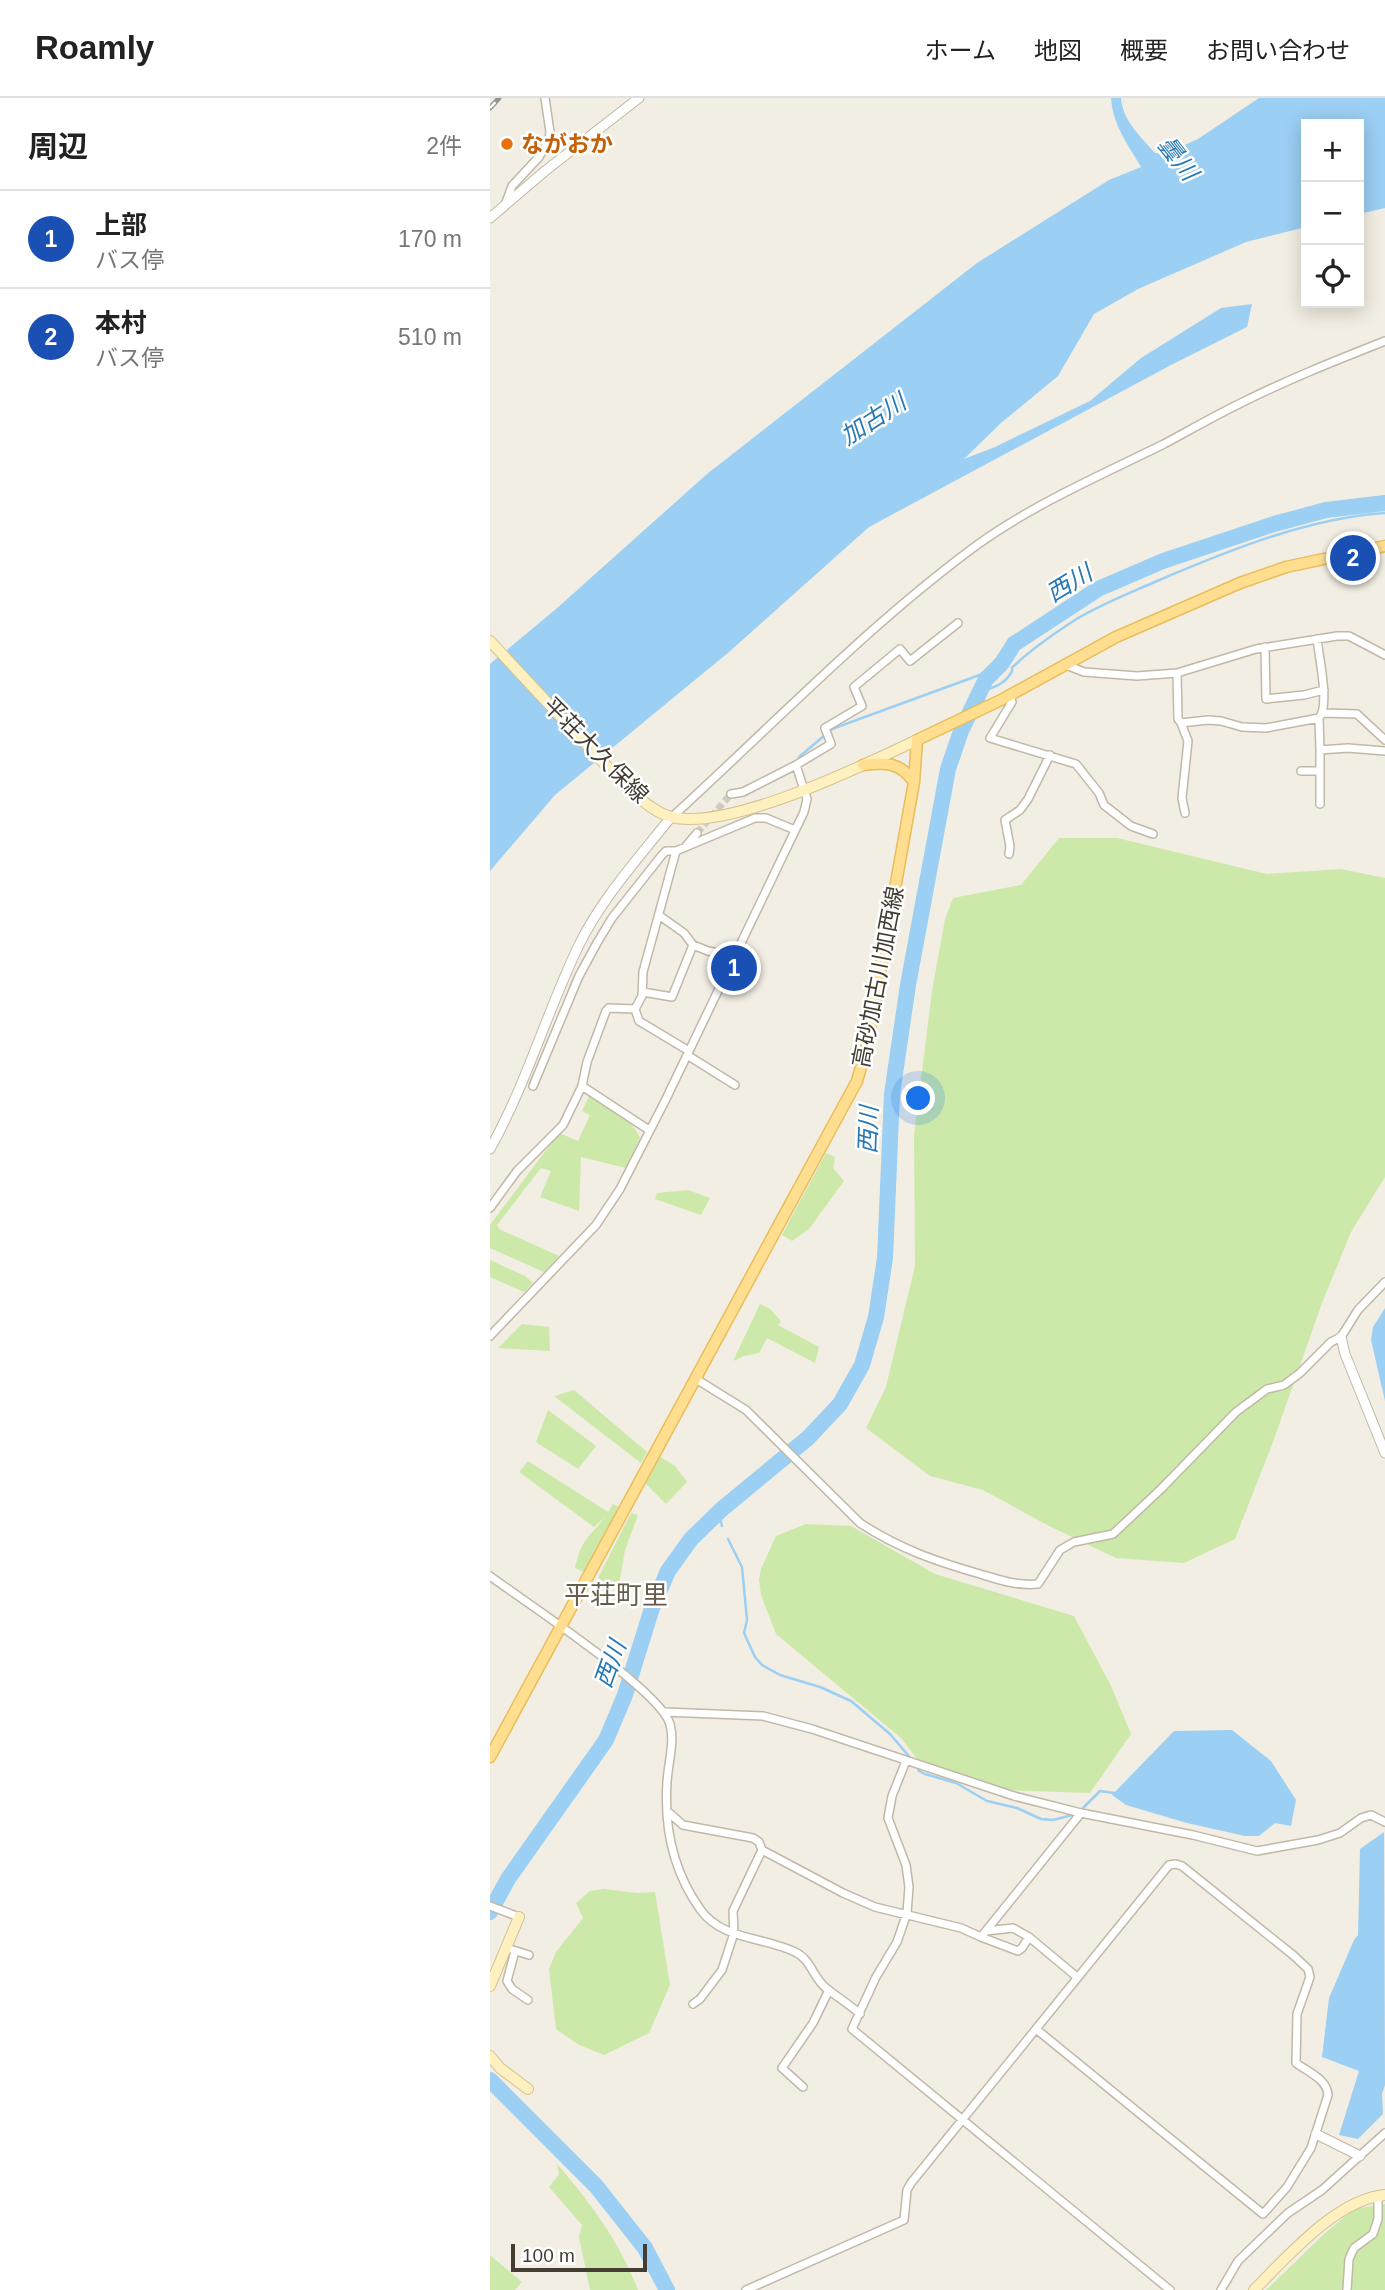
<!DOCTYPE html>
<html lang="ja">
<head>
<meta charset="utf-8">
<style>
	:root { --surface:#fff; --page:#f6f6f6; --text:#222; --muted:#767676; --line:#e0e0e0; --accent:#d93025 }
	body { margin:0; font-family:Arial,"Noto Sans JP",sans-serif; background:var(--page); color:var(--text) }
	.controls { position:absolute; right:21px; top:21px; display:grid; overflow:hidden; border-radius:0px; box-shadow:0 4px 18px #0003 }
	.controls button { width:63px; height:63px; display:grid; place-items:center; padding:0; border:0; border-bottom:2px solid var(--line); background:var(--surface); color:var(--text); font:35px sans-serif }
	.scale { position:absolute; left:21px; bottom:18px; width:136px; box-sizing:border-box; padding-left:7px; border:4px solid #443d33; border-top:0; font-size:19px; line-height:24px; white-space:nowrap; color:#443d33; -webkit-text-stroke:5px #fff; paint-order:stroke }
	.you { position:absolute; left:429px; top:1001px; width:24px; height:24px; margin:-18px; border:5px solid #fff; border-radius:50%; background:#1a73e8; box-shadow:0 0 0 10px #1a73e833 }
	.badge { display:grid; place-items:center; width:46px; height:46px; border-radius:50%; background:var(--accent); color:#fff; font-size:23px; font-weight:700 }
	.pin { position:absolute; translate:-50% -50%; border:4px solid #fff; box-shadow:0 2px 7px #0006 }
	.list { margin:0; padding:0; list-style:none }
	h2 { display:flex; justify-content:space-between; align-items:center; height:91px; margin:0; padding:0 28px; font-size:30px }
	h2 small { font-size:23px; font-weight:400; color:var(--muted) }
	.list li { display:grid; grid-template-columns:46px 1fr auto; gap:21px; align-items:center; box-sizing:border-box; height:98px; padding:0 28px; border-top:2px solid var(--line) }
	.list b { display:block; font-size:26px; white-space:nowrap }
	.list p { margin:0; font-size:23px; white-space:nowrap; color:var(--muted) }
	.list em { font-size:23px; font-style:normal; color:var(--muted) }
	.icon { flex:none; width:38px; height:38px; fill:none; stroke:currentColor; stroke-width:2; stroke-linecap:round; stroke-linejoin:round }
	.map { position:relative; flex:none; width:895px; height:2192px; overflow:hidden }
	header { display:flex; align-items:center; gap:42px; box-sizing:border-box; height:98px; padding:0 35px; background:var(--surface); border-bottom:2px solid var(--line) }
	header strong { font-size:33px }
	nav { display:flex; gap:38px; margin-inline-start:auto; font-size:24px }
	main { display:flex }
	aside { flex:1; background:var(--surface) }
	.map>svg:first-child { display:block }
	.green { fill:#cce9a9 }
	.water { fill:#9bcff3 }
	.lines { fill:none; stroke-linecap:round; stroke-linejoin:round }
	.stream { stroke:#9bcff3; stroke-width:2.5 }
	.river { stroke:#9bcff3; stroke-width:16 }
	.minor-tunnel { stroke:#cfcbc0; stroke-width:7; stroke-dasharray:7 3.5; stroke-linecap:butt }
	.minor-casing { stroke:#c1b8a8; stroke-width:10 }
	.tertiary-casing { stroke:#c1b8a8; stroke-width:11 }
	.secondary-casing { stroke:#d4c290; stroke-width:12 }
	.primary-casing { stroke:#e9bd5a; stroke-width:13 }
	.minor { stroke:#fff; stroke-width:7 }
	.tertiary { stroke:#fff; stroke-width:9 }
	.secondary { stroke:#fff0c0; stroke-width:10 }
	.primary { stroke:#ffdf8f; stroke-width:10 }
	.rail-casing { stroke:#939393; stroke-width:5 }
	.rail { stroke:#fff; stroke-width:2.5; stroke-dasharray:8; stroke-linecap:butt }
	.food-dot { fill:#e8710a; stroke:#fff; stroke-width:2.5 }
	.labels { text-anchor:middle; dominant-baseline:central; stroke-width:5; stroke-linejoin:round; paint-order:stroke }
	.food-label { font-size:23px; font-weight:bold; fill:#c56008; stroke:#fff; text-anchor:start }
	.street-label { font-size:23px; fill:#443d33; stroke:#fff }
	.water-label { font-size:24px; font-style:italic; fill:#2879b4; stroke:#fff }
	.quarter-label { font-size:26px; fill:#675b4a; stroke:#fff }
</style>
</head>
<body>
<header>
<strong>Roamly</strong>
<nav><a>ホーム</a><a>地図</a><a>概要</a><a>お問い合わせ</a></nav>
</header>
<main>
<aside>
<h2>周辺<small>2件</small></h2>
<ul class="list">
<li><span class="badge" style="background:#1a4fb4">1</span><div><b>上部</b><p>バス停</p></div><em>170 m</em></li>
<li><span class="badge" style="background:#1a4fb4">2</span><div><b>本村</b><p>バス停</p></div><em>510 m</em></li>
</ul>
</aside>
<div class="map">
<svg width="895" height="2192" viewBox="0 0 895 2192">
	<rect width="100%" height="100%" fill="#f2eee3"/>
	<!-- green -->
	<path class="green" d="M569,740H627L777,776L851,771L895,780V1079L861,1134L832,1205L783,1344L745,1441L694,1465L626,1460L559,1428L493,1392L440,1378L376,1330L396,1289L425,1168L424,1038L442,893L455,821L463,800L531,787Z
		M99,998C116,1008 143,1021 150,1040L136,1070L91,1059L89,1113L50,1099L61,1073L51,1070L7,1127L9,1131L69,1158L54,1174L0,1150V1127L69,1035L88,1043L100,1017L92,1013Z
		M336,1055L345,1059L343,1070L354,1083L319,1131L302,1143L292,1137Z
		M198,1092L220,1100L211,1117L165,1101L167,1095Z
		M0,1162L35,1178L43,1185L34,1194L0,1179Z
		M270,1206L280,1211L291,1223L288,1227L329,1249L325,1265L277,1240L269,1255L254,1258L243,1263Z
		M32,1226L59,1229L60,1253L8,1250Z
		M84,1292L157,1354L151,1365L64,1298Z
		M58,1312L106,1348L88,1371L46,1344Z
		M169,1358L185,1368L197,1384L176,1406L155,1385Z
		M38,1363L118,1414L123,1406L129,1409L94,1474L85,1470C92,1440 98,1441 115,1419L104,1429L29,1374Z
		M141,1415L148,1417L135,1452L128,1493L108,1480Z
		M316,1426L361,1428L445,1476L584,1518L621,1588L641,1636L600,1695L512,1692L428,1662L411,1640L286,1536L271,1497L269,1482L271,1471L286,1438Z
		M114,1791L147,1795L165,1794L180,1887L159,1935L114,1957L89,1947L66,1931L59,1871L66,1854L93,1820L86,1805L100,1793Z
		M67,2066C101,2105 129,2143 148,2192H100L89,2139L92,2127L59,2089L69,2076Z
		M895,2106V2192H776L833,2137L864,2111Z
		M0,2157L32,2184L25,2192H0Z"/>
	<!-- water -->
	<path class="water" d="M621,0H631C632,22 651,39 665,55L674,56L708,41L769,0H895V110L869,116V26H816V129L756,144L648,191L604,216L568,278L511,325L474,361L505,349L600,303L651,260L731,210L762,206L757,229L681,267L379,429L239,554L65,697L0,773V566L66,511L217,376L487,165L619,82L651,69C638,46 623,28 621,0Z
		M895,1210V1303L881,1242L883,1229Z
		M742,1632L781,1663L806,1702L801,1728L785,1725L769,1738H755L697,1725L636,1707L622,1697L684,1633Z
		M894,1734L895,1987L892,1996L893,2016L868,2041L849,2037L869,1973L832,1959L839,1900L864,1842L868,1837L870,1751Z"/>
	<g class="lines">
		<!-- stream -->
		<path class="stream" d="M490,594C502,590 514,587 521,575C525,566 518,573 526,566C544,549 565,535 585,522C611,506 640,495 667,483C737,453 818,420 895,415
			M309,659L342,631L506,571
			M228,1414L232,1428
			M238,1441L252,1469L257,1522L254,1535L265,1559L272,1567L290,1577L330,1589L361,1603L400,1636L423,1663
			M427,1668L429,1673L435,1676L466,1685L497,1703L527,1710L551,1721L563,1722L582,1717
			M592,1711L610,1693L624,1695"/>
		<!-- river -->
		<path class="river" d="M0,1814L18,1781L116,1642L135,1597L162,1510L178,1473L201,1441L232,1411L318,1340L350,1306L372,1267L386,1219L395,1160L402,996L418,887L458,671L471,633L496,581L512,565L524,546L608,491L673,463L784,426L836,412L895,405
			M0,1982L106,2088L155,2150L177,2192"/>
		<!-- minor-tunnel -->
		<path class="minor-tunnel" d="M207,735L241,696"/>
		<defs>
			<path id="minor" d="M15,107L22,88L49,59L59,42L60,34L55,0
				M827,541C829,559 840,608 829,620L830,652L858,650L895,653
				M775,549L776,601L814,597L834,592
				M576,567L594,574L647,578L687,575L766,551L847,538H859L895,557
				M687,575L688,621L691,625L718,622L731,623L752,629L776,630L829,620
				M520,598L522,604L500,640L586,666L609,695L614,707L641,728L663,736
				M833,615L867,616L895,642
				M691,625L698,643L692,700L695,715
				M830,652V706
				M811,673H829
				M241,696L253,694L306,667
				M182,719C283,627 377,528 487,447C544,406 611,377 674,346C700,332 726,317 753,304C799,281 847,262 895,243
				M196,748L207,735
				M519,756L520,748L515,722L530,712L538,701L560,657
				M170,818L194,835L203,847L218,853L244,858
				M153,894L182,899L203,847
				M145,911L149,923L199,953
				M197,957L245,987
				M43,988L89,878L107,845L122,820L172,757L176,753H186
				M92,988L159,1032
				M0,1110L27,1073L73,1027L92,988L97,964L116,913L119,910L145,911L152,898L153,874L186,753L265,720H276L305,732
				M0,1238L106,1127L130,1091L175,1003L314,714L317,701L306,667L341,646L335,630L372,608L364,589L410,551L420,563L468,525
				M206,1281L256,1312L370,1425C410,1451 445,1463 490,1476C510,1482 527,1488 548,1486L570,1452L584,1444L623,1436L671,1391L746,1314L777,1291L794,1287L810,1275L841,1244L851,1239L868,1212L895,1184
				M0,1478C35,1504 170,1592 180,1626C185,1645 178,1665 177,1684C174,1729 183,1773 210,1811C231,1842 275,1839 305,1854C321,1861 323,1880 336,1890C347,1899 359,1906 370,1916
				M175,1614L273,1618L322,1631L524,1698L591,1715L703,1737L767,1753L828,1742L850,1735L871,1720L881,1717L895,1724
				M416,1663L402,1698L398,1720L416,1767L419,1789L417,1815L407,1844L386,1879L362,1931L680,2192
				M177,1713L193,1727L263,1740L269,1744L272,1752L353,1795L385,1809L471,1830L491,1839L591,1715
				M0,1808L29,1819
				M496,1833L523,1830L539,1839L587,1879
				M491,1839L528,1853L532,1850L539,1839
				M23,1852L39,1857
				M25,1853L17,1883L22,1891L38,1902
				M203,1906L210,1901L232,1872L244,1835L243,1813L272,1752
				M313,1989L292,1970L323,1925L339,1892
				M256,2192L414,2122L417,2092L421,2085L679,1767L686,1766L692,1768L803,1857L818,1871L820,1879L807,1916L806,1965C818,1974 837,1981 838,1997L821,2050L797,2089L773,2116L546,1931
				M731,2192L748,2163L775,2137L798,2115L832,2092L895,2035
				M857,2192L859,2161L864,2150L883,2136L888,2121V2097"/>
			<path id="tertiary" d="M0,120L55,73L149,0
				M0,1051C36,987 56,916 88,849C111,801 148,761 181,719
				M851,1239L855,1256L895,1355
				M826,2036L870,2058"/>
			<path id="secondary" d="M0,543L138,691C151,701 163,713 178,718C234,736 374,667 427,642
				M0,1888L29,1819
				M0,1958L10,1970L38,1991
				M764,2192C797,2159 847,2101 895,2097"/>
			<path id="primary" d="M373,667C395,664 410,664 424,684
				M0,1659L367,983L377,948L424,684L427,642L513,601L626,539L750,485L796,469L895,448"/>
		</defs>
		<!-- minor casing -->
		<use href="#minor" class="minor-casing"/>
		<!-- tertiary casing -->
		<use href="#tertiary" class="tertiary-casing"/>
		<!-- secondary casing -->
		<use href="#secondary" class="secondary-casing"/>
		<!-- primary casing -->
		<use href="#primary" class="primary-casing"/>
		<!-- minor -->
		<use href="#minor" class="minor"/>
		<!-- tertiary -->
		<use href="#tertiary" class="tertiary"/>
		<!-- secondary -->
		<use href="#secondary" class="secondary"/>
		<!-- primary -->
		<use href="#primary" class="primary"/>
		<defs>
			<path id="rail" d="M0,10L9,0"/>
		</defs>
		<!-- rail casing -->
		<use href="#rail" class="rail-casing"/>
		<!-- rail -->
		<use href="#rail" class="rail"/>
	</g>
	<!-- markers -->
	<circle class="food-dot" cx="17" cy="46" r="7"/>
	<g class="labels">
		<!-- food labels -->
		<g class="food-label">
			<text x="31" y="46">ながおか</text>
		</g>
		<!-- street labels -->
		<g class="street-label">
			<text transform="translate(106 652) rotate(45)">平荘大久保線</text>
			<text transform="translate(388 879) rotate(-79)">高砂加古川加西線</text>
		</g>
		<!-- water labels -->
		<g class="water-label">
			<text transform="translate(688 60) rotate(52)">曇川</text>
			<text transform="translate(383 321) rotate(-33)">加古川</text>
			<text transform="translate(579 485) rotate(-31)">西川</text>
			<text transform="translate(378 1032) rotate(-88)">西川</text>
			<text transform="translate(120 1566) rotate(-70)">西川</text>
		</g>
		<!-- quarter labels -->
		<g class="quarter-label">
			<text x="126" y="1497">平荘町里</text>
		</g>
	</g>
</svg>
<div class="controls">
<button>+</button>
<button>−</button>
<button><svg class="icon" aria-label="locate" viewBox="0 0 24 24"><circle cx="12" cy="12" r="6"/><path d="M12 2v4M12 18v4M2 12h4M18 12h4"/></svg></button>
</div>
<div class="scale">100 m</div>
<div class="you"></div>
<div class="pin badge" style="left:244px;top:870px;background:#1a4fb4">1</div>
<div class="pin badge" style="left:863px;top:460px;background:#1a4fb4">2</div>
</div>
</main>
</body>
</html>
